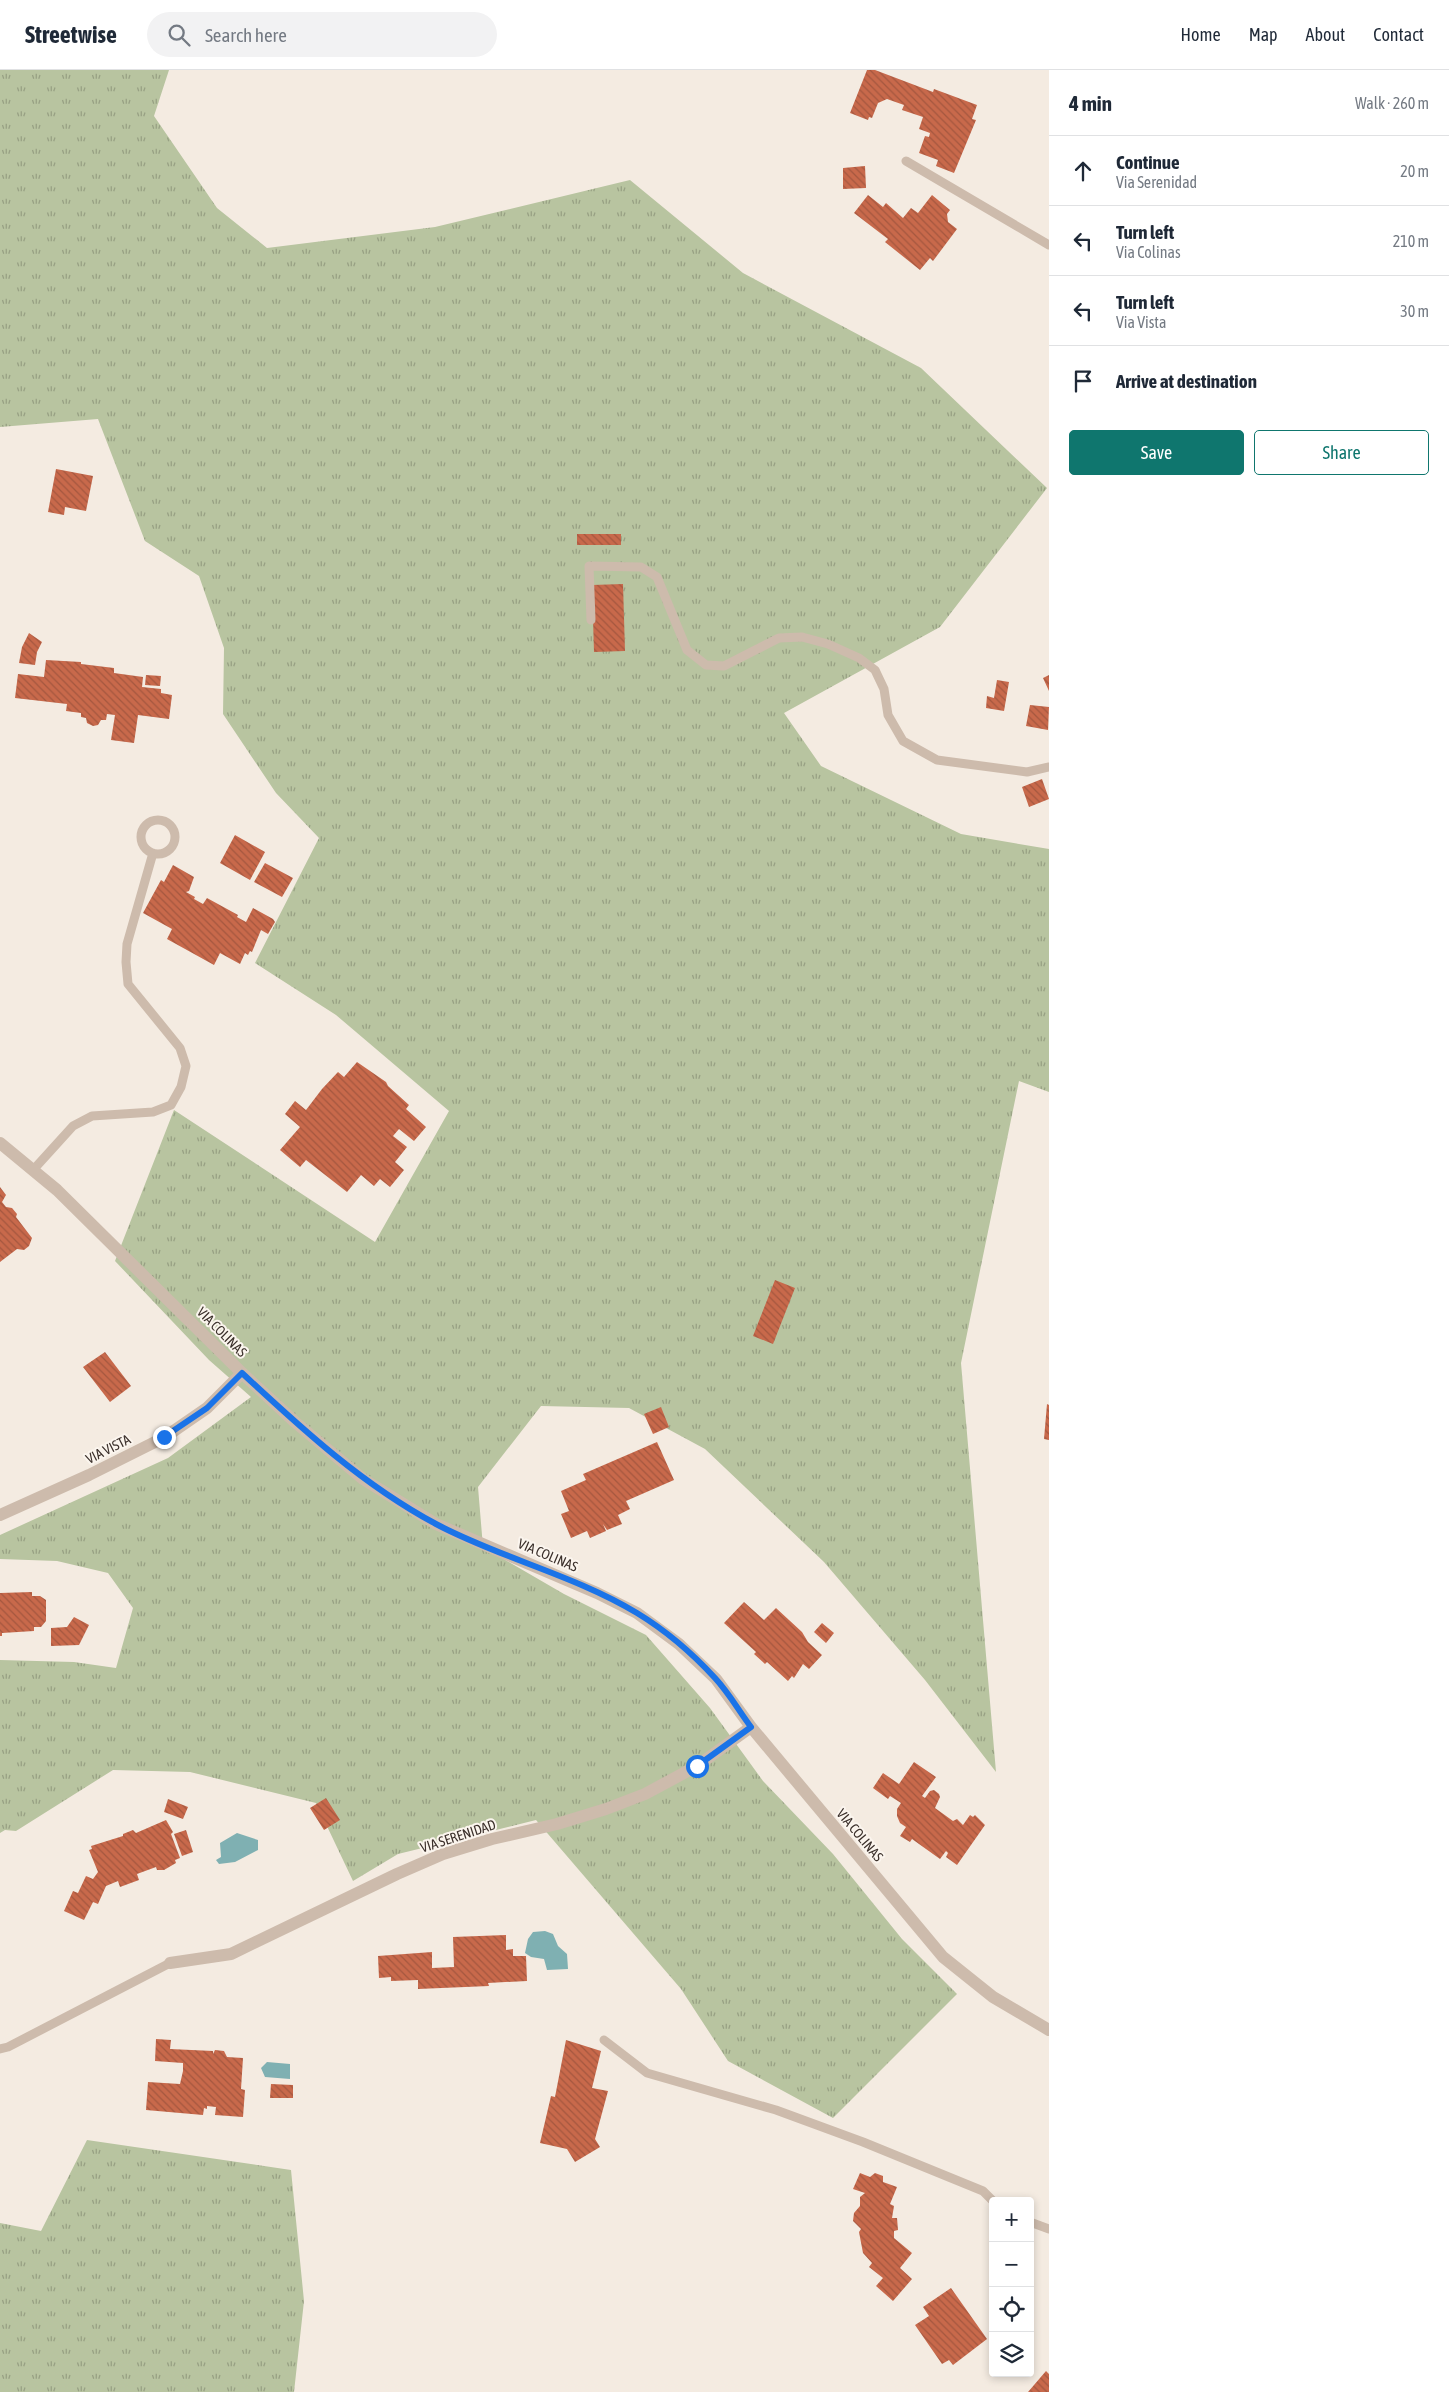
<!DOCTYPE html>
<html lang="en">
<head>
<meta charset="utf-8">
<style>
	:root { --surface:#fff; --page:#f2f2f3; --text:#1f2937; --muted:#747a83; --line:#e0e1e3; --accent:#0f766e }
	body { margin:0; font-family:"Asap Condensed",sans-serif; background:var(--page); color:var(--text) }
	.controls { position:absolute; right:15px; bottom:15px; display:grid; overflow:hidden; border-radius:5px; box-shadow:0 2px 8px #0003 }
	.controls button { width:45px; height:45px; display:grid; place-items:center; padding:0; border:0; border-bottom:1px solid var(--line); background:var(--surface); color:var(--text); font:25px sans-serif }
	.stop { position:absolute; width:15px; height:15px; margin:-11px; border:4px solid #1a73e8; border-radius:50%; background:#fff }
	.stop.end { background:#1a73e8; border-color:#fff; box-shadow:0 1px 5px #0008 }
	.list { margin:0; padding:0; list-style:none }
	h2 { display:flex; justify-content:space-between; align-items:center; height:65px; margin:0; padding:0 20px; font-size:21px }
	h2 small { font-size:16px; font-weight:400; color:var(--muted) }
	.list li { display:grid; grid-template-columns:32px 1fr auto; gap:15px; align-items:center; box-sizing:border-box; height:70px; padding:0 20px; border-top:1px solid var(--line) }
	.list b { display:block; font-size:19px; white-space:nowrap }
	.list p { margin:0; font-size:16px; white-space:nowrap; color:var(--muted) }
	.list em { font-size:16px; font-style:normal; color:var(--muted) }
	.actions { display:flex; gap:10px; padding:15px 20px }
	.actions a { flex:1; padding:11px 0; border:1px solid var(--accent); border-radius:5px; text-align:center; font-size:18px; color:var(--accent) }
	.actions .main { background:var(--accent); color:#fff }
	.icon { flex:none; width:28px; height:28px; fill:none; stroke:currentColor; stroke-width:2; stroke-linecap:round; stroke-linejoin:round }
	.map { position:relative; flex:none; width:1049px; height:2322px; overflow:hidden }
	header { display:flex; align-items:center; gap:30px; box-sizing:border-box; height:70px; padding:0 25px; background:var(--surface); border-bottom:1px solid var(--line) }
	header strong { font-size:24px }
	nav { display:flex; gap:28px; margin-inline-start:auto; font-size:18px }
	.search { width:350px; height:45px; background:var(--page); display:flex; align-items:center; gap:12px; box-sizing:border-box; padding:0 18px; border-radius:28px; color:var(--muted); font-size:19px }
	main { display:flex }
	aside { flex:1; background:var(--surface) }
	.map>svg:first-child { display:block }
	.grass { fill:url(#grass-tufts) }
	.water { fill:#7fb0b2 }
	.building { fill:url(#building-back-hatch) }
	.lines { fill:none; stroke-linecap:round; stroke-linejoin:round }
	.service { stroke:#cdbbac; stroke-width:9 }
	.minor { stroke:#cdbbac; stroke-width:12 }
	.route { stroke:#1a73e8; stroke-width:6 }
	.labels { text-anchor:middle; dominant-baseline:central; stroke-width:4; stroke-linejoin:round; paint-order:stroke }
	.street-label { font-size:14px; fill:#3b302b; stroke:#fbf5ee }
</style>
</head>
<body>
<header>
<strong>Streetwise</strong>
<div class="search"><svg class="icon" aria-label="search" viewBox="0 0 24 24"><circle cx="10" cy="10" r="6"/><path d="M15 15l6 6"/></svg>Search here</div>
<nav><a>Home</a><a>Map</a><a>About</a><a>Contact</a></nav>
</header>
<main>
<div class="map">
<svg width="1049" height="2322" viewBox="0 0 1049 2322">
	<defs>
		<pattern id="grass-tufts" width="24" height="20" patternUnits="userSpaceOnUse" patternTransform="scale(1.25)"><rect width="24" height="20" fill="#b8c4a0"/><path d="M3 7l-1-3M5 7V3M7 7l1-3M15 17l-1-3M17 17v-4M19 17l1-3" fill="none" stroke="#97a083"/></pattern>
		<pattern id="building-back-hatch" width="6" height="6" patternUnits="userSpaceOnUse" patternTransform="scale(1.25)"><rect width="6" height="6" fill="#c8694b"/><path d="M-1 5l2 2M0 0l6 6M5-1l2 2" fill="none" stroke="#a4573f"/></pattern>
	</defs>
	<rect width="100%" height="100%" fill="#f4ebe1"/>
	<!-- grass -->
	<path class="grass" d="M0,0H169L154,46L217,138L267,178L435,157L630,110L743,203L921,298L1047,418L940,557L784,643L821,696L961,764L1049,779V1022L1019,1011L961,1293L996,1702L925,1610L824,1492L705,1379L629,1338L541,1336L478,1417L483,1477L564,1524L646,1565L710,1638L763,1711L833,1784L902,1869L957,1924L833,2048L728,1991L681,1919L536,1750L398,1784L353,1811L316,1733L190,1702L113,1700L16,1761L5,1760L0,1763V1590L74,1592L116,1598L133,1538L108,1503L57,1491L0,1489V1465L168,1388L251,1327L209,1290L115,1191L174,1040L375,1172L449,1041L336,945L255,893L319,768L276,723L223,644L224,578L199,506L145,471L98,349L0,357Z
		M87,2070L291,2100L304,2231L294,2322H0V2153L41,2161Z"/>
	<!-- water -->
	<path class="water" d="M237,1763L258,1770V1780L235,1792L219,1794L216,1790L221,1787L220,1773Z
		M545,1861L553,1864L558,1876L567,1884L568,1899L547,1900L544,1889L531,1887L525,1883L528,1869L533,1862Z
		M267,1992L290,1994V2009L265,2007L261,1998Z"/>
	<!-- building -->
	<path class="building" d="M867,0H875L933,22L934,19L977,35L972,49L976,50L954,103L936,96L938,90L919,83L925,66L929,67L930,63L919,59L923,47L902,40L904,35L887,29L878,33L872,48L869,47L868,50L850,43Z
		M865,96L866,118L843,119V98Z
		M868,125L883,137L886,133L903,148L911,138L918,143L932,125L950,140L947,144L948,152L957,159L933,191L930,188L920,200L885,172L888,169L854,143Z
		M56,399L93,406L86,441L65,437L64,445L48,442Z
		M577,464H621V475H577Z
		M623,514L625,581L594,582L592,515Z
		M29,563L42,572L37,582L35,595L19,593L22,577Z
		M46,590L81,592V594L114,598V603L143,607L142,617L161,619V623L172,625L169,649L138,645L134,673L111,670L115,645L107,644L106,650H101L98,655L93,656L87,653L86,648L81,647V643L66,641L67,634L15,628L18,604L44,607Z
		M146,605L161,606L160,616L145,615Z
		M1049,605V621L1043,608Z
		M997,610L1009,612L1004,641L986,638L987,626L994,628Z
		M1030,635L1049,637L1048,660L1026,656Z
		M1042,709L1049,729L1029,737L1022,717Z
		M235,765L265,782L250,810L220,793Z
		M265,793L293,808L282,827L254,812Z
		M173,795L194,807L189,821L186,822L195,827L194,829L203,834L207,828L238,845L237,847L246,852L253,838L273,849L275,852L268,864L261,860L252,882L250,881L248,885L245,883L240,894L220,883L214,895L167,869L172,859L143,843L161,810L164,812Z
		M357,992L386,1012L388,1016L409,1035L406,1039L426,1057L414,1071L399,1059L393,1066L407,1077L395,1092L404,1100L390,1117L380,1109L374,1116L361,1105L347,1122L306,1090L300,1097L280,1080L300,1057L285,1044L295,1031L306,1040L322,1019L338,1002L344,1007Z
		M0,1117L6,1125L2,1132L6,1137L12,1138L17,1144L16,1147L32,1168L29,1176L24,1180L17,1179L0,1192Z
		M775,1210L795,1218L773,1274L753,1266Z
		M105,1282L131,1316L110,1332L83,1297Z
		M1047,1334L1049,1335V1370L1044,1369Z
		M661,1337L669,1357L653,1364L644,1344Z
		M657,1372L674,1410L626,1431L630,1439L618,1445L622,1454L607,1460L603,1454L606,1461L590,1468L587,1461L571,1468L561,1444L569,1441L561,1421L586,1410L583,1404Z
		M32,1522V1526H40L46,1530V1551L41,1557H34V1561L2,1563V1566H0V1523Z
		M744,1532L764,1550L776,1538L802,1562L808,1572L822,1585L809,1599L803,1594L794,1608L792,1606L788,1611L767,1592L765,1594L754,1584L756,1582L724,1553Z
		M74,1547L89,1555L79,1575L51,1576V1558L67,1557Z
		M822,1553L834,1563L826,1573L814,1562Z
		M914,1692L936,1707L922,1726L925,1728L930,1721L934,1720L939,1724L940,1727L935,1738L953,1751L957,1749L963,1755L970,1745L973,1747L975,1745L985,1755L957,1795L946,1787L948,1783L946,1781L940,1789L912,1769L910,1772L900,1766L906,1757L900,1753L897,1746V1739L901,1733L890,1726L888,1729L873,1718L883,1703L899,1714Z
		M326,1728L340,1750L324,1760L310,1738Z
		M168,1729L188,1737L183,1749L164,1742Z
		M166,1750L173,1762L171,1764L180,1788L175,1790L176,1793L164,1800H157L156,1797L137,1804L139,1810L120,1817L118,1811L106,1816L98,1834L93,1832L84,1850L64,1841L73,1821L78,1823L86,1806L93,1809L98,1802L89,1780L92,1779L91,1776L123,1766V1764L133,1760L136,1763Z
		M186,1760L193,1782L182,1786L174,1764Z
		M506,1865V1880L513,1879V1886H526L527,1911L488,1913L489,1916L418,1919V1910L391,1911V1907L379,1908L378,1886L432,1882V1898L454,1897L453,1867Z
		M156,1969L171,1970L170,1979L213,1981V1984L215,1980L224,1981L227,1987L243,1988L241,2019L245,2020L243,2047L215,2045L216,2037L207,2036V2039L204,2038L203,2045L146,2040L148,2012L180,2014L183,2001V1993L155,1991Z
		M566,1970L601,1981L592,2018L608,2021L595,2069L600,2077L575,2092L567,2079L540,2073L551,2026L555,2027Z
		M271,2014L293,2015V2028H270Z
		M860,2103L870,2107L875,2103L883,2106V2112L897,2117L890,2134L894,2136L892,2148H897L898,2160L894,2161V2168L912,2183L900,2198L912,2209L893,2231L876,2216L883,2208L869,2197L872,2193L863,2183L859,2162L861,2159L853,2151L854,2143L860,2136V2127L865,2123L853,2119Z
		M951,2218L987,2269L953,2295L949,2290L942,2294L915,2255L929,2246L923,2237Z
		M1046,2301L1049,2304V2322H1028Z"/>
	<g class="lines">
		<!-- service -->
		<path class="service" d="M906,91L1049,175
			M591,550L589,496L641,497L657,507L687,580L706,595L724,596L779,568L802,567L828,574L859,588L875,600L884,619L888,645L903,671L937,690L1027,702L1049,697
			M141 767a17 17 0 1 1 34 0a17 17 0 1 1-34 0Z
			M34,1099L73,1056L92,1046L153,1042L171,1035L181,1017L186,996L180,978L128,914L126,892L127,874L153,783
			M604,1970L647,2003L776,2040L863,2072L983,2121L993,2131
			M0,1979L8,1977L170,1893
			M1030,2152L1049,2159"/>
		<!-- minor -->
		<path class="minor" d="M0,1073L57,1120L242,1303L295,1352L363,1409L436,1454L597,1523L637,1543L679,1574L716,1609L751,1657L943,1887L993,1927L1049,1960
			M0,1445L89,1405L165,1367L207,1338L242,1303
			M170,1893L231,1884L397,1804L443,1784L492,1769L557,1754L606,1739L645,1724L697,1696L751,1657"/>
	</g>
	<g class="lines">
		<!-- route -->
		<path class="route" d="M164,1367L207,1338L242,1303C302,1359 363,1415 436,1454C500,1488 574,1505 637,1543C665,1560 693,1584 715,1608C729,1623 739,1641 751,1657L697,1696"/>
	</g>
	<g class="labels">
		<!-- street labels -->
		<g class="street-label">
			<text transform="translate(222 1262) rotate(45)">VIA COLINAS</text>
			<text transform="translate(108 1379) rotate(-27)">VIA VISTA</text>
			<text transform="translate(548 1485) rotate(23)">VIA COLINAS</text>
			<text transform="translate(860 1765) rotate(50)">VIA COLINAS</text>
			<text transform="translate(458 1766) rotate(-18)">VIA SERENIDAD</text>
		</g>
	</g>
</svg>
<div class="controls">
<button>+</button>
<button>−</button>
<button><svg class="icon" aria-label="locate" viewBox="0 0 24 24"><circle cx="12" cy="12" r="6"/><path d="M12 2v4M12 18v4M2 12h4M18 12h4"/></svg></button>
<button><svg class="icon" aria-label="layers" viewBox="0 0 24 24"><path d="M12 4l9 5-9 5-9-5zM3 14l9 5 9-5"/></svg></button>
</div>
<div class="stop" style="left:697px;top:1696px"></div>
<div class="stop end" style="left:164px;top:1367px"></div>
</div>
<aside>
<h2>4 min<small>Walk · 260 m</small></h2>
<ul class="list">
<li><svg class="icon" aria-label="ahead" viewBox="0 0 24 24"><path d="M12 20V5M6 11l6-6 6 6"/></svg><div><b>Continue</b><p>Via Serenidad</p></div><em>20 m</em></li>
<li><svg class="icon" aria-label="left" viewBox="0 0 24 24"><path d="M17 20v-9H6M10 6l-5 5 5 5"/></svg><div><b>Turn left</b><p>Via Colinas</p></div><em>210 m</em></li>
<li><svg class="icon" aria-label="left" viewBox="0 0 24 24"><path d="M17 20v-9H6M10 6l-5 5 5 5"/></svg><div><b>Turn left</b><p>Via Vista</p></div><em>30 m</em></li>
<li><svg class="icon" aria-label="arrive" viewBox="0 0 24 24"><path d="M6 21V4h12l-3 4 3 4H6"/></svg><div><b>Arrive at destination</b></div></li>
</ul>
<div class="actions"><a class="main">Save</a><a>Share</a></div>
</aside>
</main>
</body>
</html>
